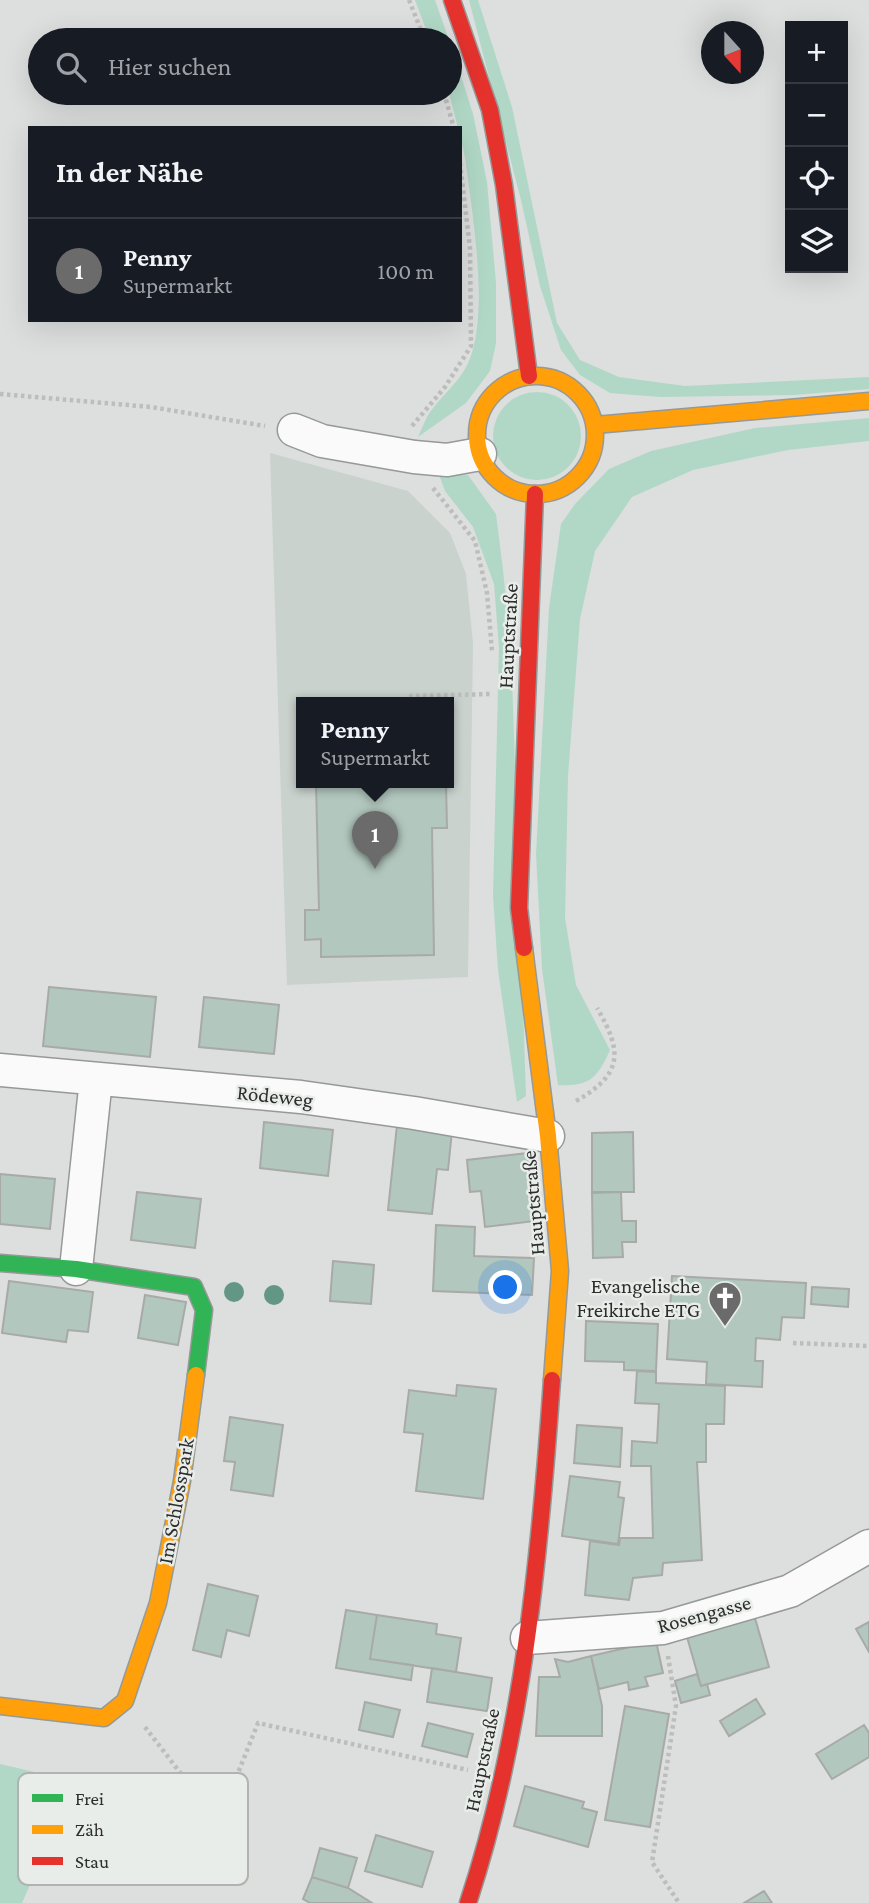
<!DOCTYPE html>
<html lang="de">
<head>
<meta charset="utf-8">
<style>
	:root { --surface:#171b24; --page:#242831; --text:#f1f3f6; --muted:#9ea1a6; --line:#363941; --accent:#6a6b6a }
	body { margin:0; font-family:"Crimson Pro",serif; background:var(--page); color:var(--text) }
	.controls { position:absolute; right:21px; top:21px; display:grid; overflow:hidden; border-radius:0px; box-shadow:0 7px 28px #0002 }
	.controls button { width:63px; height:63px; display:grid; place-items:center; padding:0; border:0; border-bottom:2px solid var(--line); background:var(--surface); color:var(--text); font:35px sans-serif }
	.compass { position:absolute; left:701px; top:21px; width:63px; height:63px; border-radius:50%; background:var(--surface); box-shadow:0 7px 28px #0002; rotate:159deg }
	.you { position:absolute; left:506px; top:1288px; width:24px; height:24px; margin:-18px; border:5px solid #fff; border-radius:50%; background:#1a73e8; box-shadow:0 0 0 10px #1a73e833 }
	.badge { display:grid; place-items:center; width:46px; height:46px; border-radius:50%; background:var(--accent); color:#fff; font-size:23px; font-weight:700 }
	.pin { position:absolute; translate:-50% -58px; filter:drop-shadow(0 2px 4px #0008) }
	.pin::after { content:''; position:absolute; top:37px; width:24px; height:21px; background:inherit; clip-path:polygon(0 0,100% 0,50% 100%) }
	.popup { position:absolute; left:296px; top:697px; width:158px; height:91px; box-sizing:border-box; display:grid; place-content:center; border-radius:0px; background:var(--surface); filter:drop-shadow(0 2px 5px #0005); font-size:23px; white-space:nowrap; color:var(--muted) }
	.popup b { font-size:26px; color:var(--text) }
	.popup::after { content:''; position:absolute; left:50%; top:100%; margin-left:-14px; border:14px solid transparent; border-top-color:var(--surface) }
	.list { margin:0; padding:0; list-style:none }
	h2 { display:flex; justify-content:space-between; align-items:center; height:91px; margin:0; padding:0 28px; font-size:30px }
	h2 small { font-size:23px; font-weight:400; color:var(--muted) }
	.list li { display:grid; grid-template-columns:46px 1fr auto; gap:21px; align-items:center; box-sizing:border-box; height:105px; padding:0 28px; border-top:2px solid var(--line) }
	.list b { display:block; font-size:26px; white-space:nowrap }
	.list p { margin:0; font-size:23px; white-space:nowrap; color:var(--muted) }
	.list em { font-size:23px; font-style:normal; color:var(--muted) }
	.icon { flex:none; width:38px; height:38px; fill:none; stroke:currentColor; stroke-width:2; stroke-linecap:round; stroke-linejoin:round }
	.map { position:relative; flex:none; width:869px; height:1903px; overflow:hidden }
	.search { position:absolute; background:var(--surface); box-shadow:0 7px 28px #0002; left:28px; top:28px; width:434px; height:77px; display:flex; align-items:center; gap:18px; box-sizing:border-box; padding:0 24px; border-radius:38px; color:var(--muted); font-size:26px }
	.panel { position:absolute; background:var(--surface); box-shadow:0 7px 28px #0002; left:28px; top:126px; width:434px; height:196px; border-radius:0px }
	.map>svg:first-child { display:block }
	.built { fill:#cad2ce; fill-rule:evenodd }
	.green { fill:#b1d8c6 }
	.building { fill:#b2c7be; stroke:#a8aaa8; stroke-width:2 }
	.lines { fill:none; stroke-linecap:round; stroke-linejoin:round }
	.street-casing { stroke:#969997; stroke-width:35 }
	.fast-casing { stroke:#969997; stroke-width:19 }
	.slow-casing { stroke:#969997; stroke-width:19 }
	.jam-casing { stroke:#969997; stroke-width:19 }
	.path { stroke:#bcbdbc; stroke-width:4.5; stroke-dasharray:3.5 3.5; stroke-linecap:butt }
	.street { stroke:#fafafa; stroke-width:32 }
	.fast { stroke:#30b455; stroke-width:16 }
	.slow { stroke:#ff9f0a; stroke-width:16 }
	.jam { stroke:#e5322d; stroke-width:16 }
	.tree { fill:#649686 }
	.labels { text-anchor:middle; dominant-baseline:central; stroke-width:5; stroke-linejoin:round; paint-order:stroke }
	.street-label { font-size:21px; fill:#2c2d2c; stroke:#e8edea }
	.poi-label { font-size:21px; fill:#2c2d2c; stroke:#e8edea; text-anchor:end }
	.key { fill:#e8edea; stroke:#b0b3b1; stroke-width:2 }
	.key-label { font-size:19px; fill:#2c2d2c }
</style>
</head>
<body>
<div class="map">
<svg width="869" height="1903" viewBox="0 0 869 1903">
	<rect width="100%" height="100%" fill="#dcdfdd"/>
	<!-- built -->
	<path class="built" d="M270,453L408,491L450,533L466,574L473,643L468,977L287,985ZM302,703H448V783H302Z"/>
	<!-- green -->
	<path class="green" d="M415,0H435L449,40H430Z
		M469,0H478L512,107L557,323L580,360L619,377L685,386L869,377V389L794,395L660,397L610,393L580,375L561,350L540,286L521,200Z
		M450,41L473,114L487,182L496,283V343L490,371L466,403L418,437C421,430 424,423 427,417C439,397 459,384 469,361C489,314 473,217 466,165C465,152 460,141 460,128H458L449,93Z
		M493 436a44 44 0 1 1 88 0a44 44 0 1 1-88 0Z
		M869,418V441L788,450L693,470L632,497L595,551L580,619L568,776L565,918L576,985L610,1050C598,1077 590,1087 558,1085L542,969L536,854L549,608L561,524L575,504L609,469L651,451L755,428Z
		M439,475H468L496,514L503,570L511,648L526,1096L517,1102L498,970L493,896L499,648L494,584L473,527L445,491Z
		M0,1764L173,1804L138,1855L37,1869L22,1903H0Z"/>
	<!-- building -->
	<path class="building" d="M316,783H446L447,828H432L434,955L321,957V939L305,940V910H319Z
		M49,987L156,997L150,1057L43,1046Z
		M204,997L279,1005L274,1054L199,1047Z
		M264,1122L333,1130L328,1176L260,1168Z
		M397,1125L452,1131L448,1170L437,1169L432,1214L388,1210Z
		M633,1132L634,1192H592V1133Z
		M527,1153L535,1221L485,1227L481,1191L470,1192L467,1160Z
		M0,1174L55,1179L50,1229L0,1224Z
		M137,1192L201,1199L195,1248L131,1240Z
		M621,1192L622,1221H636V1242H622L623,1257L593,1258L592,1193Z
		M436,1225L475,1227L474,1256L534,1258L532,1295L433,1291Z
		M333,1261L374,1265L371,1304L330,1301Z
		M672,1276L806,1283L804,1318L782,1317L780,1340L756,1338L755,1361H763L762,1387L706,1384L707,1362L667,1359Z
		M9,1281L93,1292L88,1332L68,1330L66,1342L2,1333Z
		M812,1287L849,1289L848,1307L811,1304Z
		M145,1295L186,1302L178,1345L138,1338Z
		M586,1321L658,1324L656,1371L624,1370V1362L585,1361Z
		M637,1371L656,1372V1383L725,1386L724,1424H706V1462H697L702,1560L663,1563L662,1575L633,1578L629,1600L585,1595L590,1541L619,1545L620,1538H653L651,1466H631L632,1441L657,1443L659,1404L635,1403Z
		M457,1385L496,1389L483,1499L416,1491L423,1434L404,1432L409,1390L456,1396Z
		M230,1417L283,1425L273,1496L231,1490L235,1462L224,1461Z
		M577,1425L622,1428L620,1467L574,1463Z
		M570,1476L620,1482L618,1497L624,1498L618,1544L562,1536Z
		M208,1584L258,1596L249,1636L227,1630L221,1657L193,1650Z
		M346,1610L377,1615L370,1659L413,1665L411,1680L336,1668Z
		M377,1615L437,1624L436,1634L461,1638L456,1672L370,1659Z
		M755,1618L769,1667L701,1686L687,1637Z
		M869,1622V1652L856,1629Z
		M656,1641L663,1673L645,1677L648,1686L629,1690L628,1682L599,1689L591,1656Z
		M591,1656L602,1706V1736H536L539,1677H560L555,1659L568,1662Z
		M432,1668L492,1678L487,1711L427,1702Z
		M697,1674L701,1686L707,1684L710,1695L681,1703L675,1681Z
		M756,1699L765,1714L729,1736L720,1721Z
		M365,1702L400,1710L393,1737L359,1730Z
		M625,1706L669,1714L650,1827L605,1820Z
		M428,1723L473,1734L467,1757L422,1746Z
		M864,1725L869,1733V1757L832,1779L816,1754Z
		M525,1786L584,1802L582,1808L597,1812L588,1847L514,1826Z
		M376,1835L433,1852L422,1887L365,1871Z
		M320,1848L357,1858L348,1888L312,1877Z
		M312,1877L348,1888L372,1903H310L303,1899Z
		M764,1891L772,1903H744Z"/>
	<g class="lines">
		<defs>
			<path id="street" d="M294,430L322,441L414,457L447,460L480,454
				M0,1070L301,1097L414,1113L548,1136
				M76,1269L96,1079
				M527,1638L663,1628L790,1591L869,1546"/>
			<path id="fast" d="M0,1263L76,1269L194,1287L204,1310L196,1375"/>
			<path id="slow" d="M477 435a59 59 0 1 1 118 0a59 59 0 1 1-118 0Z
				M595,425L869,401
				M524,948L548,1136L560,1271L552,1380
				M0,1706L104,1718L125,1701L158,1603L182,1481L196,1375"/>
			<path id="jam" d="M452,0L490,110L504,185L529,376
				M524,948L519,908L535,494
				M468,1903C523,1737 540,1553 552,1380"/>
		</defs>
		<!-- street casing -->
		<use href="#street" class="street-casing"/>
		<!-- fast casing -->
		<use href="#fast" class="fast-casing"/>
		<!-- slow casing -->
		<use href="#slow" class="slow-casing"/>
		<!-- jam casing -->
		<use href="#jam" class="jam-casing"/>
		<!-- path -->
		<path class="path" d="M409,0L425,40
			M444,93L454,128
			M0,394L151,407L265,426
			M412,426L445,387L471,346L470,248L460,163
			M433,488L475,541L487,593L492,651
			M409,696L491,694
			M576,1101C623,1074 623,1052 597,1008
			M793,1343L869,1346
			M668,1656L676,1706L652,1862L679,1903
			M145,1727L182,1775L234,1783L258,1723L468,1770"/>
		<!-- street -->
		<use href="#street" class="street"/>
		<!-- fast -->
		<use href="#fast" class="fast"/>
		<!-- slow -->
		<use href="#slow" class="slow"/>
		<!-- jam -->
		<use href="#jam" class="jam"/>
	</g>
	<!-- trees -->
	<g class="tree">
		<circle cx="234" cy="1292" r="10"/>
		<circle cx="274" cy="1295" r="10"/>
	</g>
	<!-- icons -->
	<defs>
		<symbol id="church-pin" viewBox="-11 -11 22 30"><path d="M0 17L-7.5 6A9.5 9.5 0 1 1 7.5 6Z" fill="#6a6b6a" stroke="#e8edea"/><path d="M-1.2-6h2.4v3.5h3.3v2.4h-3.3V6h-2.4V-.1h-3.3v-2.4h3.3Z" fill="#fff"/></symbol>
	</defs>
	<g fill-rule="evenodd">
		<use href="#church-pin" x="706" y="1279" width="38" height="52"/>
	</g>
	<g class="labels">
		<!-- street labels -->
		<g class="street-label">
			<text transform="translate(508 636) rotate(-87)">Hauptstraße</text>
			<text transform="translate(275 1096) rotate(6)">Rödeweg</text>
			<text transform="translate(533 1203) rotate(-95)">Hauptstraße</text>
			<text transform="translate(176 1501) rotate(-80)">Im Schlosspark</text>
			<text transform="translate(704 1614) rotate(-15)">Rosengasse</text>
			<text transform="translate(482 1760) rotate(-78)">Hauptstraße</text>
		</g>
		<!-- poi labels -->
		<g class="poi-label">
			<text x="700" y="1286">Evangelische<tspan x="700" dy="24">Freikirche ETG</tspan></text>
		</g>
	</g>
	<!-- legend -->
	<rect x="18" y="1773" width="230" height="112" rx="10" class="key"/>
	<rect x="32" y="1794" width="31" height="8" fill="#30b455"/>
	<rect x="32" y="1825" width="31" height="9" fill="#ff9f0a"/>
	<rect x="32" y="1857" width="31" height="8" fill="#e5322d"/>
	<g class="key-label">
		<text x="75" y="1805">Frei</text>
		<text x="75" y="1836">Zäh</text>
		<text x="75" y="1868">Stau</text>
	</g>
</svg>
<div class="controls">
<button>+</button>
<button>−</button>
<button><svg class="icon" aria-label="locate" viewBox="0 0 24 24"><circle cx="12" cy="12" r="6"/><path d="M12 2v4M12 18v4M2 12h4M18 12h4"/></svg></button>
<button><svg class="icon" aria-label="layers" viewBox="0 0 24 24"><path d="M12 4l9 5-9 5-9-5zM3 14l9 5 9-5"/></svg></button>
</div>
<svg class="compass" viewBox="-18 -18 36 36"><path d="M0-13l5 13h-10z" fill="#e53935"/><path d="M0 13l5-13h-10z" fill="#9ea1a6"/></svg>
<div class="you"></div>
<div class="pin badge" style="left:375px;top:869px">1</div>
<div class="popup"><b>Penny</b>Supermarkt</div>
<div class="search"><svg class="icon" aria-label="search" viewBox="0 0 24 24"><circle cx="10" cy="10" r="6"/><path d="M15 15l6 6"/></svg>Hier suchen</div>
<section class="panel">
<h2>In der Nähe<small></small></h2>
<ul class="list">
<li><span class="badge">1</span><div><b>Penny</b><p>Supermarkt</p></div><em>100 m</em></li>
</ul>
</section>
</div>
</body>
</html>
